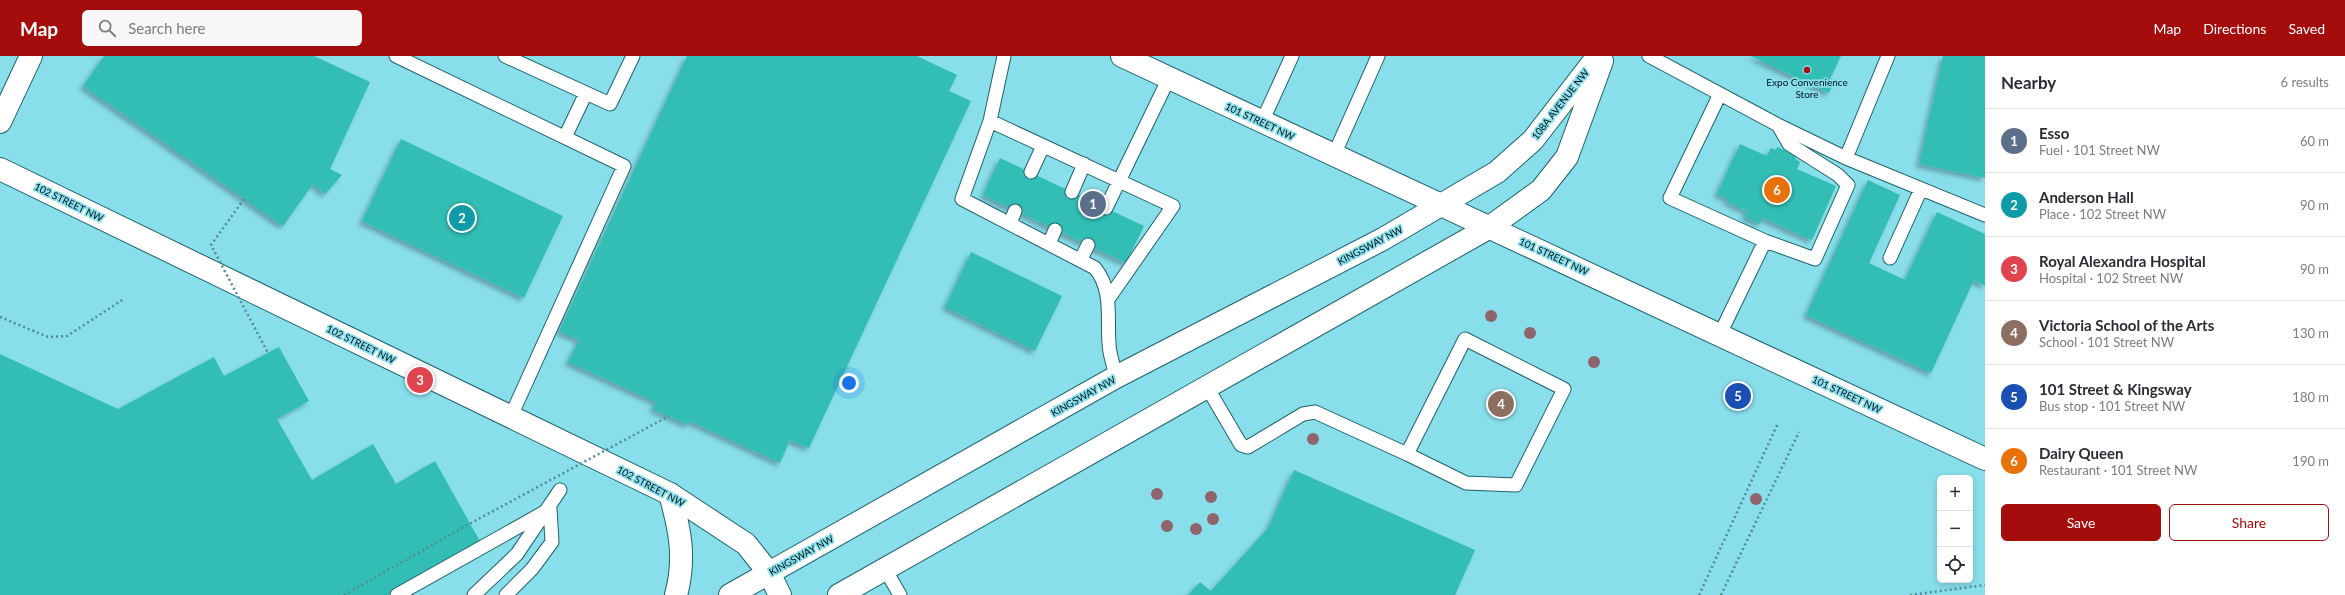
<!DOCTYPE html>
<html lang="en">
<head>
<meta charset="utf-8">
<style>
	:root { --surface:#fff; --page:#f7f7f7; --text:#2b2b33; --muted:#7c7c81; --line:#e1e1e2; --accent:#a40d0c }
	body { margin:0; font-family:Lato,sans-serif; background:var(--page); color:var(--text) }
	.controls { position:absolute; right:12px; bottom:12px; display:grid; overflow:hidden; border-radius:6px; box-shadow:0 2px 6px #0003 }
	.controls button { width:36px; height:36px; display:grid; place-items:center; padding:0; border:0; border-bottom:1px solid var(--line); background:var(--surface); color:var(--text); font:20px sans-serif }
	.you { position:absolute; left:849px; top:327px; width:14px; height:14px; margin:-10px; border:3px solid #fff; border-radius:50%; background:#1a73e8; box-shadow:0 0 0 6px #1a73e833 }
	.badge { display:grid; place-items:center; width:26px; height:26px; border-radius:50%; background:var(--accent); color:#fff; font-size:13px; font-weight:700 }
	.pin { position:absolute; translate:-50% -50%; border:2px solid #fff; box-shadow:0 1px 4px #0006 }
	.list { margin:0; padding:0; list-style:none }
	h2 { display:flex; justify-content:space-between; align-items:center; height:52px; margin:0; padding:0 16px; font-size:17px }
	h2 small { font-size:13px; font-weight:400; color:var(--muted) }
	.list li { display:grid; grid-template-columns:26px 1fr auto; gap:12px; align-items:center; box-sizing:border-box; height:64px; padding:0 16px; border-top:1px solid var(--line) }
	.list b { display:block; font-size:15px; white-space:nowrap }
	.list p { margin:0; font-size:13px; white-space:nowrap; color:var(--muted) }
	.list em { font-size:13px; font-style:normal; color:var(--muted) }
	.actions { display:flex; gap:8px; padding:12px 16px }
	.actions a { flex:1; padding:9px 0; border:1px solid var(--accent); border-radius:6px; text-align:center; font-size:14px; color:var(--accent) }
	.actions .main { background:var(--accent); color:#fff }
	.icon { flex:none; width:22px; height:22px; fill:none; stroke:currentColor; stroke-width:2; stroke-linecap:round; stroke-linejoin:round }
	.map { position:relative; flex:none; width:1985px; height:539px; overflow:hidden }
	header { display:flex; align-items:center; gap:24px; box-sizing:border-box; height:56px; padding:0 20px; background:var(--accent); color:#fff }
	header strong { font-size:19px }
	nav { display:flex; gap:22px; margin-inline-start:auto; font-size:14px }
	.search { width:280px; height:36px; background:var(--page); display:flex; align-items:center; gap:10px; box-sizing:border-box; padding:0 14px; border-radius:6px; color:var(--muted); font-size:15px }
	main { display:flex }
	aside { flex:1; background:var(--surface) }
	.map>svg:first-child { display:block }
	.building { fill:#33bdb5; filter:url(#shadow) }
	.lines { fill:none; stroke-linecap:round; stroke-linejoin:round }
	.service-casing { stroke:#1d626b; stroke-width:15 }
	.minor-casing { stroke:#1d626b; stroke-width:24 }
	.secondary-casing { stroke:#1d626b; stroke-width:24 }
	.path { stroke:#518b95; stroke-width:2.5; stroke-dasharray:2 3; stroke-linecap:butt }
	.service { stroke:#fff; stroke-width:13 }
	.minor { stroke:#fff; stroke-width:22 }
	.secondary { stroke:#fff; stroke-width:22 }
	.path-bridge { stroke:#518b95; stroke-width:2.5; stroke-dasharray:2 3; stroke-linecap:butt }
	.tree { fill:#8f646b }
	.poi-dot { fill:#a40d0c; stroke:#88deeb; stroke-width:1.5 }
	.labels { text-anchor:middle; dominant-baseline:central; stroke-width:3.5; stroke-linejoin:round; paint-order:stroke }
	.poi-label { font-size:10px; fill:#001317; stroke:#88deeb }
	.street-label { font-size:10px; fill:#001317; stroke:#88deeb }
</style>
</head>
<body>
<header>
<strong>Map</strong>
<div class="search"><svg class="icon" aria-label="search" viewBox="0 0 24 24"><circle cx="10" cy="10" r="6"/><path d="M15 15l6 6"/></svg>Search here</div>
<nav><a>Map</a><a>Directions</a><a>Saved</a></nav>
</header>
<main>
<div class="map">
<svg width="1985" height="539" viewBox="0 0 1985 539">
	<defs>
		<filter id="shadow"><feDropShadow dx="-3.5" dy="3.5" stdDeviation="2" flood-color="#0004"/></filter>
	</defs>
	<rect width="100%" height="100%" fill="#88deeb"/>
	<!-- building -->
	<path class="building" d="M104,0H314L370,26L330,113L342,119L325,138L313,128L283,170L83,30Z
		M687,0H917L957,19L949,35L971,45L809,392L790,384L780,407L690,365L688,369L653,353L656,346L568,306L579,284L559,275Z
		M1751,0H1841L1830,23L1834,25L1829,37Z
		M1943,0H1985V122L1919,108Z
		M401,83L563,160L524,242L362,165Z
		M1740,88L1767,100L1771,92L1776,94L1777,91L1797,100L1795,103L1800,106L1797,113L1836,130L1812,184L1763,162L1760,168L1745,161L1747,155L1727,146L1729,143L1717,138Z
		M1000,102L1144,170L1126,207L983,139Z
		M1868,124L1900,139L1869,207L1905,224L1937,156L1985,178V230L1974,224L1931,317L1806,259Z
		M971,196L1062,240L1035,295L945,251Z
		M279,291L309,345L277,363L312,424L373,388L396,428L435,405L481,487L389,539H0V298L118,353L214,301L224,320Z
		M1294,414L1475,494L1455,539H1188L1200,526L1211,535L1268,472Z"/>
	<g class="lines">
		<defs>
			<path id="service" d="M396,0L624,110L511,360
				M505,0L610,48L633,0
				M1004,0L990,65L962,143L1095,212C1113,234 1107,261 1109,287C1109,298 1114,310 1116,321
				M1649,0L1778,69L1846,102L1985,159
				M1720,38L1670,142L1765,185L1720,278
				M990,65L1173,150L1109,242
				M1262,66L1292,0
				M565,81L586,37
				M1334,99L1378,0
				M1846,102L1888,0
				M1031,116L1043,90
				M1072,136L1084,108
				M1106,152L1169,22
				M1010,167L1015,155
				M1765,185L1815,203L1848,129L1838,119L1789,88L1778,69
				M1049,188L1055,174
				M1890,202L1921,133
				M1081,203L1088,189
				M1207,331L1241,389L1248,391L1303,358L1315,356L1407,398L1465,283L1564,333L1516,429L1466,427L1407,398
				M885,513L900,539
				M397,539L550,453L552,486L532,513L506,539
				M474,539L517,498L560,434"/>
			<path id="minor" d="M0,66L31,0
				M0,113L670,438L746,488L769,517L780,539"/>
			<path id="secondary" d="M1122,0L1985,403
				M670,438C680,474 686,502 676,539
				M730,539L1116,321L1383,183L1497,116L1533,84L1598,0
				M839,539L1490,171L1541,134L1567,101L1602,5"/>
		</defs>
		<!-- service casing -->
		<use href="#service" class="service-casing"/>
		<!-- minor casing -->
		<use href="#minor" class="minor-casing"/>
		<!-- secondary casing -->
		<use href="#secondary" class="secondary-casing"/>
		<!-- path -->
		<path class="path" d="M0,261L48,281L67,280L124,243
			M1699,539L1778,367
			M1721,539L1799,376
			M1910,539L1985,529"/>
		<!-- service -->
		<use href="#service" class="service"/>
		<!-- minor -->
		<use href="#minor" class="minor"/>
		<!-- secondary -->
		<use href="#secondary" class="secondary"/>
		<!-- path-bridge -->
		<path class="path-bridge" d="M244,143L211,189L268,297
			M344,539L471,467L669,360"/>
	</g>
	<!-- trees -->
	<g class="tree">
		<circle cx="1491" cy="260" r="6"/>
		<circle cx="1530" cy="277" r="6"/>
		<circle cx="1594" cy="306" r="6"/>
		<circle cx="1313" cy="383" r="6"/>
		<circle cx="1157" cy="438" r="6"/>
		<circle cx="1211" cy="441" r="6"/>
		<circle cx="1756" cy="443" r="6"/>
		<circle cx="1213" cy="463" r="6"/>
		<circle cx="1167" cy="470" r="6"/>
		<circle cx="1196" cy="473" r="6"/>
	</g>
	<!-- markers -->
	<circle class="poi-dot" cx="1807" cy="14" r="4"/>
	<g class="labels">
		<!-- poi labels -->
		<g class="poi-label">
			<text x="1807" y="26">Expo Convenience<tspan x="1807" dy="12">Store</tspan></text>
		</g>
		<!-- street labels -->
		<g class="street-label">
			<text transform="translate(1560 48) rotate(-52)">108A AVENUE NW</text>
			<text transform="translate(1260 65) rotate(25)">101 STREET NW</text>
			<text transform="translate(69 146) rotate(26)">102 STREET NW</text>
			<text transform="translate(1370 189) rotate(-28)">KINGSWAY NW</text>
			<text transform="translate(1554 200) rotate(25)">101 STREET NW</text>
			<text transform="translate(361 288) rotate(26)">102 STREET NW</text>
			<text transform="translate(1847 338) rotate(25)">101 STREET NW</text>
			<text transform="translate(1083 340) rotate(-29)">KINGSWAY NW</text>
			<text transform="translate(651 430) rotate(28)">102 STREET NW</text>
			<text transform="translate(801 499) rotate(-29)">KINGSWAY NW</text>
		</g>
	</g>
</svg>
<div class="controls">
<button>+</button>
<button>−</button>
<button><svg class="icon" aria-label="locate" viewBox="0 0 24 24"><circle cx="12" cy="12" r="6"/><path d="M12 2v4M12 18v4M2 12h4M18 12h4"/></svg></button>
</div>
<div class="you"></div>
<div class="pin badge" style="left:1093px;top:148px;background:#5c6f8a">1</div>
<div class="pin badge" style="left:462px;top:162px;background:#0f9aa8">2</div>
<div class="pin badge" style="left:420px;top:324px;background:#e0444e">3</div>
<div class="pin badge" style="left:1501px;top:348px;background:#8d6e63">4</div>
<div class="pin badge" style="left:1738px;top:340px;background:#1a4fb4">5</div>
<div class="pin badge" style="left:1777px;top:134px;background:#e8710a">6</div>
</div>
<aside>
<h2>Nearby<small>6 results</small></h2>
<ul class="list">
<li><span class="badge" style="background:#5c6f8a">1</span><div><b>Esso</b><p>Fuel · 101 Street NW</p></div><em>60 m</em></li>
<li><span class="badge" style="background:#0f9aa8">2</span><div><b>Anderson Hall</b><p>Place · 102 Street NW</p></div><em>90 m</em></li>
<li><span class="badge" style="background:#e0444e">3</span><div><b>Royal Alexandra Hospital</b><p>Hospital · 102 Street NW</p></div><em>90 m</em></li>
<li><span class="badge" style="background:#8d6e63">4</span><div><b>Victoria School of the Arts</b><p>School · 101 Street NW</p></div><em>130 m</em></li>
<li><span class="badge" style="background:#1a4fb4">5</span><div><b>101 Street &amp; Kingsway</b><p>Bus stop · 101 Street NW</p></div><em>180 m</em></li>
<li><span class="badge" style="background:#e8710a">6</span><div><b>Dairy Queen</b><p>Restaurant · 101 Street NW</p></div><em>190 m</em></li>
</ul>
<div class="actions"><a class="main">Save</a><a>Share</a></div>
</aside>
</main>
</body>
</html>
